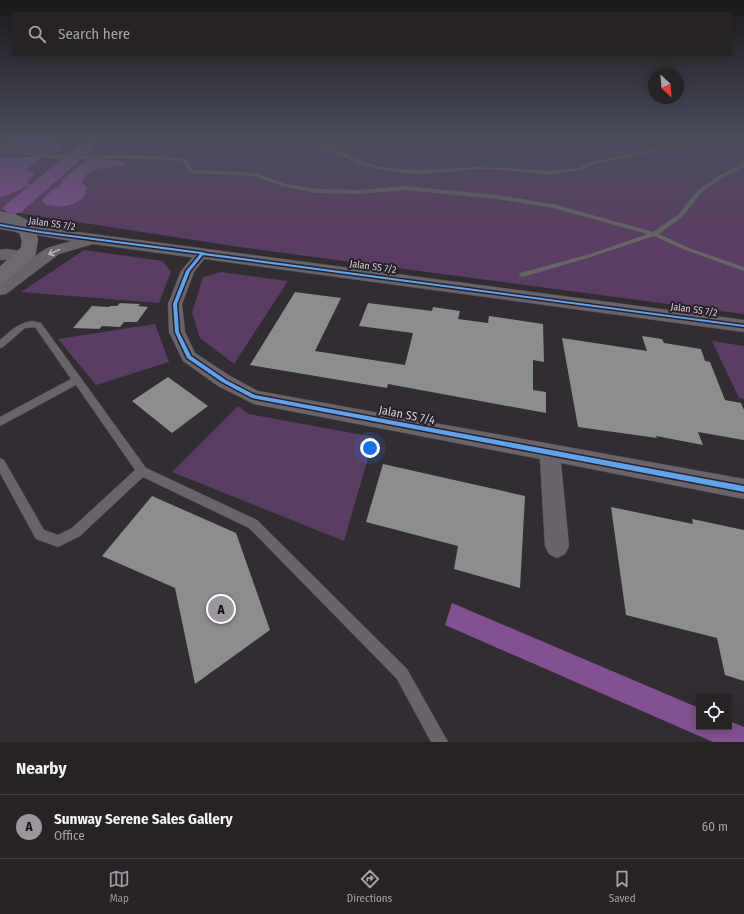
<!DOCTYPE html>
<html lang="en">
<head>
<meta charset="utf-8">
<style>
	:root { --surface:#262226; --page:#2e2a2e; --text:#f1f3f6; --muted:#a4a4a7; --line:#423f43; --accent:#9c969e }
	body { margin:0; font-family:"Fira Sans Condensed",sans-serif; background:var(--page); color:var(--text) }
	.controls { position:absolute; right:12px; bottom:12px; display:grid; overflow:hidden; border-radius:0px; box-shadow:0 2px 10px #0003 }
	.controls button { width:36px; height:36px; display:grid; place-items:center; padding:0; border:0; border-bottom:1px solid var(--line); background:var(--surface); color:var(--text); font:20px sans-serif }
	.compass { position:absolute; left:648px; top:68px; width:36px; height:36px; border-radius:50%; background:var(--surface); box-shadow:0 2px 10px #0003; rotate:154deg }
	.you { position:absolute; left:370px; top:448px; width:14px; height:14px; margin:-10px; border:3px solid #fff; border-radius:50%; background:#1a73e8; box-shadow:0 0 0 6px #1a73e833 }
	.badge { display:grid; place-items:center; width:26px; height:26px; border-radius:50%; background:var(--accent); color:#111; font-size:13px; font-weight:700 }
	.pin { position:absolute; translate:-50% -50%; border:2px solid #fff; box-shadow:0 1px 4px #0006 }
	.list { margin:0; padding:0; list-style:none }
	h2 { display:flex; justify-content:space-between; align-items:center; height:52px; margin:0; padding:0 16px; font-size:17px }
	h2 small { font-size:13px; font-weight:400; color:var(--muted) }
	.list li { display:grid; grid-template-columns:26px 1fr auto; gap:12px; align-items:center; box-sizing:border-box; height:64px; padding:0 16px; border-top:1px solid var(--line) }
	.list b { display:block; font-size:15px; white-space:nowrap }
	.list p { margin:0; font-size:13px; white-space:nowrap; color:var(--muted) }
	.list em { font-size:13px; font-style:normal; color:var(--muted) }
	.icon { flex:none; width:22px; height:22px; fill:none; stroke:currentColor; stroke-width:2; stroke-linecap:round; stroke-linejoin:round }
	.map { position:relative; flex:none; width:744px; height:742px; overflow:hidden }
	.search { position:absolute; background:var(--surface); box-shadow:0 2px 10px #0003; left:12px; right:12px; top:12px; height:44px; display:flex; align-items:center; gap:10px; box-sizing:border-box; padding:0 14px; border-radius:0px; color:var(--muted); font-size:15px }
	.sheet { height:116px; background:var(--surface) }
	nav { display:flex; justify-content:space-around; align-items:center; box-sizing:border-box; height:56px; border-top:1px solid var(--line); background:var(--surface); font-size:11px; color:var(--muted) }
	nav a { display:grid; justify-items:center; gap:2px }
	nav .on { color:var(--accent) }
	.map>svg:first-child { display:block }
	.green { fill:#5a3d62 }
	.water { fill:#835191 }
	.lines { fill:none; stroke-linecap:round; stroke-linejoin:round }
	.river { fill:#835191; fill-rule:evenodd }
	.building { fill:#8c8d8d }
	.service-casing { stroke:#4e4b50; stroke-width:1 }
	.minor-casing { stroke:#4e4b50; stroke-width:1 }
	.tertiary-casing { stroke:#4e4b50; stroke-width:1 }
	.service { fill:#686469; fill-rule:evenodd }
	.minor { fill:#686469; fill-rule:evenodd }
	.tertiary { fill:#686469; fill-rule:evenodd }
	.secondary-bridge-casing { stroke:#4e4b50; stroke-width:16; stroke-linecap:butt }
	.secondary-bridge { stroke:#6e6970; stroke-width:16 }
	.cycleway-casing { stroke:#2a212c; stroke-width:3 }
	.cycleway { fill:#60a3ed; fill-rule:evenodd }
	.oneway { stroke:#b4afb6 }
	.labels { text-anchor:middle; dominant-baseline:central; stroke-width:4; stroke-linejoin:round; paint-order:stroke }
	.far-street-label { font-size:10px; fill:#d5cfd7; stroke:#2a212c }
	.street-label { font-size:12px; fill:#d5cfd7; stroke:#2a212c }
</style>
</head>
<body>
<div class="map">
<svg width="744" height="742" viewBox="0 0 744 742">
	<rect width="100%" height="100%" fill="#322d33"/>
	<!-- green -->
	<path class="green" d="M0,137H744V314L239,247L0,210Z
		M84,250L163,261L171,272L159,303L21,292Z
		M221,272L288,281L234,364L200,338L192,313L203,277Z
		M155,324L169,362L96,385L58,339Z
		M712,341L744,346V399L739,398Z
		M238,406L249,414L374,437L344,541L172,472Z"/>
	<!-- water -->
	<path class="water" d="M14,137H35L40,139L49,137H67L57,144V146L63,149L48,155L41,154L42,153C30,150 16,151 6,144V142Z
		M15,157H41L42,158L24,170L35,173L27,182L30,185L0,198V158Z
		M95,159L117,160L125,163L123,165C111,168 85,166 82,183L87,187C86,206 59,209 45,204L42,200L52,190L59,187L63,179L75,170L78,166L88,160Z
		M452,603L699,708V727H729V721L744,727V742H713L445,625Z"/>
	<g class="lines">
		<!-- river -->
		<path class="river" d="M89,137H106L21,212L14,214L7,212L3,208L7,204Z"/>
	</g>
	<!-- building -->
	<path class="building" d="M295,292L341,298L315,351L405,365L413,333L359,326L368,303L432,311L433,307L460,311L458,319L488,323L489,316L543,324L544,362L533,360V390L546,392V413L388,384L387,388L250,365Z
		M120,303L140,304L138,306L148,307L137,322H124L120,327L102,326L99,329L73,328L92,306L109,307L110,306H117Z
		M642,336L662,339L664,343L701,349L705,361L710,362L725,400L741,403L744,410V440L698,432L703,445L656,436L657,438L578,427L562,338L647,351Z
		M168,377L208,406L172,433L132,401Z
		M383,464L525,496L520,588L454,569L458,546L366,522Z
		M152,496L236,533L270,630L195,684L175,588L102,556Z
		M611,507L693,524L692,519L744,530V681L725,675L717,638L626,615Z"/>
	<g class="lines">
		<defs>
			<path id="service" d="M359,137H365L327,146L364,162L379,167L403,169L423,170L474,167L508,168L548,171L579,168L591,162L639,152L741,137H744V138L639,154L595,164L580,170L548,175L508,170L474,169L423,174L403,173L379,169L360,164L322,147L323,144Z
				M0,144L23,152L51,155L146,156L187,159L189,160L188,164L193,170L256,173L285,184L317,189L360,190L405,186L497,195L553,204L653,232L679,214L698,190L720,175L744,164V167L724,177L702,192L683,216L659,234L689,248L744,267V271L685,250L654,236L594,256L523,277L519,275L520,273L590,254L648,234L553,208L497,199L405,190L360,194L317,193L282,186L255,176L191,173L184,164V161C158,159 132,158 105,158C70,159 33,161 0,147Z
				M32,321L41,323L146,468L257,520L407,669L448,742H431L397,679L249,528L143,477L80,536L58,547L36,539L0,473V458L4,460L44,530L58,535L72,528L135,470L76,385L0,426V417L71,379L35,327L25,328L3,347L0,348V340C10,331 18,323 32,321Z"/>
			<path id="minor" d="M203,249L207,250L209,253L194,272L182,304L185,332L195,353L230,376L258,391L744,479V499L561,463L569,546L565,554L557,558L549,554L545,546L540,459L254,404L218,386L183,361L169,332L168,304L181,271L199,250Z"/>
			<path id="tertiary" d="M5,222L40,227L744,320V332L93,244L59,254L6,294L0,295V282L11,274L9,272L16,259L0,260V250L6,249L30,252L32,258L47,248L72,241L0,229V223Z"/>
		</defs>
		<!-- service casing -->
		<use href="#service" class="service-casing"/>
		<!-- minor casing -->
		<use href="#minor" class="minor-casing"/>
		<!-- tertiary casing -->
		<use href="#tertiary" class="tertiary-casing"/>
		<!-- service -->
		<use href="#service" class="service"/>
		<!-- minor -->
		<use href="#minor" class="minor"/>
		<!-- tertiary -->
		<use href="#tertiary" class="tertiary"/>
		<defs>
			<path id="secondary-bridge" d="M0,219L11,221L26,228L30,240L28,252L0,277"/>
		</defs>
		<!-- secondary-bridge casing -->
		<use href="#secondary-bridge" class="secondary-bridge-casing"/>
		<!-- secondary-bridge -->
		<use href="#secondary-bridge" class="secondary-bridge"/>
		<defs>
			<path id="cycleway" d="M0,224L40,231L202,252H203L205,253L744,325V327L203,255L190,271L177,304L179,332L191,356L226,380L255,395L744,486V492L252,398L222,382L187,358L175,332L173,304L186,271L200,254L40,233L0,226Z"/>
		</defs>
		<!-- cycleway casing -->
		<use href="#cycleway" class="cycleway-casing"/>
		<!-- cycleway -->
		<use href="#cycleway" class="cycleway"/>
	</g>
	<!-- one-way arrows -->
	<defs><path id="oneway-shaft" d="M-6 0H5M1.5-3L5.5 0L1.5 3" fill="none" stroke-width="1.6" stroke-linecap="round" stroke-linejoin="round"/></defs>
	<use class="oneway" href="#oneway-shaft" transform="translate(54 252) rotate(156)"/>
	<!-- sky -->
	<linearGradient id="sky" x2="0" y2="1"><stop stop-color="#1c191c"/><stop offset="0.57" stop-color="#494c5b"/><stop offset="1" stop-color="#494c5b" stop-opacity="0"/></linearGradient>
	<rect width="744" height="240" fill="url(#sky)"/>
	<g class="labels">
		<!-- far-street labels -->
		<g class="far-street-label">
			<text transform="translate(52 224) rotate(8)">Jalan SS 7/2</text>
			<text transform="translate(373 267) rotate(8)">Jalan SS 7/2</text>
			<text transform="translate(694 310) rotate(8)">Jalan SS 7/2</text>
		</g>
		<!-- street labels -->
		<g class="street-label">
			<text transform="translate(407 415) rotate(11)">Jalan SS 7/4</text>
		</g>
	</g>
</svg>
<div class="controls">
<button><svg class="icon" aria-label="locate" viewBox="0 0 24 24"><circle cx="12" cy="12" r="6"/><path d="M12 2v4M12 18v4M2 12h4M18 12h4"/></svg></button>
</div>
<svg class="compass" viewBox="-18 -18 36 36"><path d="M0-13l5 13h-10z" fill="#e53935"/><path d="M0 13l5-13h-10z" fill="#a4a4a7"/></svg>
<div class="you"></div>
<div class="pin badge" style="left:221px;top:609px">A</div>
<div class="search"><svg class="icon" aria-label="search" viewBox="0 0 24 24"><circle cx="10" cy="10" r="6"/><path d="M15 15l6 6"/></svg>Search here</div>
</div>
<section class="sheet">
<h2>Nearby<small></small></h2>
<ul class="list">
<li><span class="badge">A</span><div><b>Sunway Serene Sales Gallery</b><p>Office</p></div><em>60 m</em></li>
</ul>
</section>
<nav>
<a class="on"><svg class="icon" aria-label="map" viewBox="0 0 24 24"><path d="M3 6l6-2 6 2 6-2v14l-6 2-6-2-6 2zM9 4v14M15 6v14"/></svg>Map</a>
<a><svg class="icon" aria-label="directions" viewBox="0 0 24 24"><path d="M12 3l9 9-9 9-9-9zM9 14v-3h6M13 9l2 2-2 2"/></svg>Directions</a>
<a><svg class="icon" aria-label="saved" viewBox="0 0 24 24"><path d="M7 4h10v16l-5-4-5 4z"/></svg>Saved</a>
</nav>
</body>
</html>
